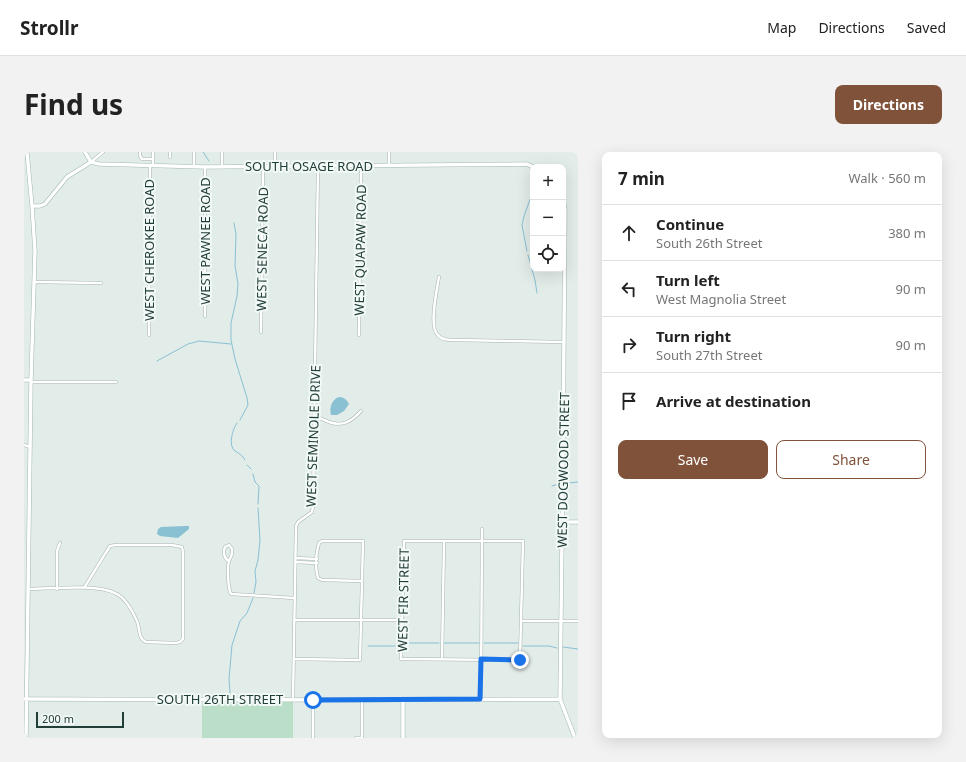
<!DOCTYPE html>
<html lang="en">
<head>
<meta charset="utf-8">
<style>
	:root { --surface:#fff; --page:#f2f2f2; --text:#222; --muted:#767676; --line:#e0e0e0; --accent:#80523a }
	body { margin:0; font-family:"Noto Sans",sans-serif; background:var(--page); color:var(--text) }
	.controls { position:absolute; right:12px; top:12px; display:grid; overflow:hidden; border-radius:8px; box-shadow:0 4px 16px #0002 }
	.controls button { width:36px; height:36px; display:grid; place-items:center; padding:0; border:0; border-bottom:1px solid var(--line); background:var(--surface); color:var(--text); font:20px sans-serif }
	.scale { position:absolute; left:12px; bottom:10px; width:88px; box-sizing:border-box; padding-left:4px; border:2px solid #223e39; border-top:0; font-size:11px; line-height:14px; white-space:nowrap; color:#223e39; -webkit-text-stroke:3px #f2f9f6; paint-order:stroke }
	.stop { position:absolute; width:12px; height:12px; margin:-9px; border:3px solid #1a73e8; border-radius:50%; background:#fff }
	.stop.end { background:#1a73e8; border-color:#fff; box-shadow:0 1px 4px #0008 }
	.list { margin:0; padding:0; list-style:none }
	h2 { display:flex; justify-content:space-between; align-items:center; height:52px; margin:0; padding:0 16px; font-size:17px }
	h2 small { font-size:13px; font-weight:400; color:var(--muted) }
	.list li { display:grid; grid-template-columns:26px 1fr auto; gap:12px; align-items:center; box-sizing:border-box; height:56px; padding:0 16px; border-top:1px solid var(--line) }
	.list b { display:block; font-size:15px; white-space:nowrap }
	.list p { margin:0; font-size:13px; white-space:nowrap; color:var(--muted) }
	.list em { font-size:13px; font-style:normal; color:var(--muted) }
	.actions { display:flex; gap:8px; padding:12px 16px }
	.actions a { flex:1; padding:9px 0; border:1px solid var(--accent); border-radius:8px; text-align:center; font-size:14px; color:var(--accent) }
	.actions .main { background:var(--accent); color:#fff }
	.icon { flex:none; width:22px; height:22px; fill:none; stroke:currentColor; stroke-width:2; stroke-linecap:round; stroke-linejoin:round }
	.map { position:relative; flex:none; width:554px; height:586px; overflow:hidden; border-radius:8px }
	header { display:flex; align-items:center; gap:24px; box-sizing:border-box; height:56px; padding:0 20px; background:var(--surface); border-bottom:1px solid var(--line) }
	header strong { font-size:19px }
	nav { display:flex; gap:22px; margin-inline-start:auto; font-size:14px }
	.intro { display:flex; align-items:center; justify-content:space-between; box-sizing:border-box; height:96px; padding:0 24px }
	h1 { margin:0; font-size:28px }
	.button { padding:10px 18px; border-radius:8px; background:var(--accent); color:#fff; font-size:14px; font-weight:700 }
	main { display:flex; gap:24px; padding:0 24px }
	aside { flex:1; background:var(--surface); border-radius:8px; box-shadow:0 4px 16px #0002 }
	.map>svg:first-child { display:block }
	.green { fill:#badec7 }
	.water { fill:#89c0d2 }
	.lines { fill:none; stroke-linecap:round; stroke-linejoin:round }
	.stream { stroke:#89c0d2; stroke-width:1 }
	.street-casing { stroke:#a5b4b1; stroke-width:3.5 }
	.secondary-casing { stroke:#a0b8b2; stroke-width:4.5 }
	.street { stroke:#fff; stroke-width:2.5 }
	.secondary { stroke:#fff; stroke-width:3.5 }
	.route { stroke:#1a73e8; stroke-width:5 }
	.labels { text-anchor:middle; dominant-baseline:central; stroke-width:4; stroke-linejoin:round; paint-order:stroke }
	.street-label { font-size:13px; fill:#223e39; stroke:#f2f9f6 }
</style>
</head>
<body>
<header>
<strong>Strollr</strong>
<nav><a>Map</a><a>Directions</a><a>Saved</a></nav>
</header>
<div class="intro"><h1>Find us</h1><a class="button">Directions</a></div>
<main>
<div class="map">
<svg width="554" height="586" viewBox="0 0 554 586">
	<rect width="100%" height="100%" fill="#e2ece9"/>
	<!-- green -->
	<path class="green" d="M178,550H269V586H178Z"/>
	<!-- water -->
	<path class="water" d="M315,245C320,245 323,248 325,252L320,259L313,263H307C305,256 308,247 315,245Z
		M161,374H165V377L154,386L136,384L133,382L134,377L137,375Z"/>
	<g class="lines">
		<!-- stream -->
		<path class="stream" d="M179,0L185,9
			M210,71L212,82L211,114L214,132L213,144L207,171V188L211,207L223,246L224,253L216,268
			M503,99L498,73L500,64L507,45L509,22
			M504,103L511,128L513,141
			M133,209L164,192L175,189L207,192
			M213,271C208,278 204,294 211,299C216,302 218,303 221,308
			M223,313L227,317
			M229,322L231,330L235,334L234,352
			M544,331L554,330
			M528,334L535,332
			M230,441L232,430L231,419L234,408L236,388L234,356
			M381,491H415
			M420,491H455
			M460,491H494
			M344,494H376
			M499,494H525L533,496
			M539,495L554,497
			M206,541L205,527L208,493L216,469L223,461L229,446"/>
		<defs>
			<path id="street" d="M116,0V4L118,7H129
				M129,0V13
				M170,0V15
				M251,0V15
				M146,5V0
				M67,10L79,0
				M365,13V0
				M198,14V0
				M181,15V164
				M415,125C413,137 405,173 413,182C417,188 424,188 431,188L540,190
				M10,130L77,131
				M237,180L239,15
				M125,183L126,13
				M335,183L337,14
				M7,230H92
				M290,265C297,265 299,268 305,270C319,275 328,269 337,259
				M0,293L6,295
				M380,389H499L496,508L377,507Z
				M272,406L293,407
				M205,409C200,407 199,400 201,395L205,393L208,397C209,402 207,404 205,409C203,416 204,436 207,442L270,446
				M272,410L293,411
				M4,437C28,437 72,431 93,442C102,447 109,460 113,469C116,476 114,487 122,490L152,491L156,490L159,487V400L158,395L148,393H92L86,394L60,436
				M33,437V399L36,391
				M271,468H379
				M497,469H554
				M270,507L336,508C337,468 338,429 339,389H298L295,391C292,402 291,416 294,426L298,428L338,429
				M418,507L420,390
				M269,547L272,374L274,370L288,360L289,354L294,14
				M457,547L458,377
				M338,548V586
				M289,586V548
				M332,586H338"/>
			<path id="secondary" d="M61,0L67,10
				M539,47L541,58L539,307L536,547L551,586
				M8,54H16L21,52L43,25L67,10L75,12L181,15L503,12L509,15
				M0,228H7
				M538,370H554
				M0,547L338,548L536,547
				M2,586L7,228L11,99L8,54L3,0
				M379,586V548"/>
		</defs>
		<!-- street casing -->
		<use href="#street" class="street-casing"/>
		<!-- secondary casing -->
		<use href="#secondary" class="secondary-casing"/>
		<!-- street -->
		<use href="#street" class="street"/>
		<!-- secondary -->
		<use href="#secondary" class="secondary"/>
	</g>
	<g class="lines">
		<!-- route -->
		<path class="route" d="M289,548L456,547L457,507L496,508"/>
	</g>
	<g class="labels">
		<!-- street labels -->
		<g class="street-label">
			<text x="285" y="14">SOUTH OSAGE ROAD</text>
			<text transform="translate(181 89) rotate(-90)">WEST PAWNEE ROAD</text>
			<text transform="translate(238 97) rotate(-89)">WEST SENECA ROAD</text>
			<text transform="translate(125 98) rotate(-90)">WEST CHEROKEE ROAD</text>
			<text transform="translate(336 98) rotate(-89)">WEST QUAPAW ROAD</text>
			<text transform="translate(289 284) rotate(-88)">WEST SEMINOLE DRIVE</text>
			<text transform="translate(539 318) rotate(-89)">WEST DOGWOOD STREET</text>
			<text transform="translate(379 448) rotate(-89)">WEST FIR STREET</text>
			<text x="196" y="547">SOUTH 26TH STREET</text>
		</g>
	</g>
</svg>
<div class="controls">
<button>+</button>
<button>−</button>
<button><svg class="icon" aria-label="locate" viewBox="0 0 24 24"><circle cx="12" cy="12" r="6"/><path d="M12 2v4M12 18v4M2 12h4M18 12h4"/></svg></button>
</div>
<div class="scale">200 m</div>
<div class="stop" style="left:289px;top:548px"></div>
<div class="stop end" style="left:496px;top:508px"></div>
</div>
<aside>
<h2>7 min<small>Walk · 560 m</small></h2>
<ul class="list">
<li><svg class="icon" aria-label="ahead" viewBox="0 0 24 24"><path d="M12 20V5M6 11l6-6 6 6"/></svg><div><b>Continue</b><p>South 26th Street</p></div><em>380 m</em></li>
<li><svg class="icon" aria-label="left" viewBox="0 0 24 24"><path d="M17 20v-9H6M10 6l-5 5 5 5"/></svg><div><b>Turn left</b><p>West Magnolia Street</p></div><em>90 m</em></li>
<li><svg class="icon" aria-label="right" viewBox="0 0 24 24"><path d="M7 20v-9h11M14 6l5 5-5 5"/></svg><div><b>Turn right</b><p>South 27th Street</p></div><em>90 m</em></li>
<li><svg class="icon" aria-label="arrive" viewBox="0 0 24 24"><path d="M6 21V4h12l-3 4 3 4H6"/></svg><div><b>Arrive at destination</b></div></li>
</ul>
<div class="actions"><a class="main">Save</a><a>Share</a></div>
</aside>
</main>
</body>
</html>
